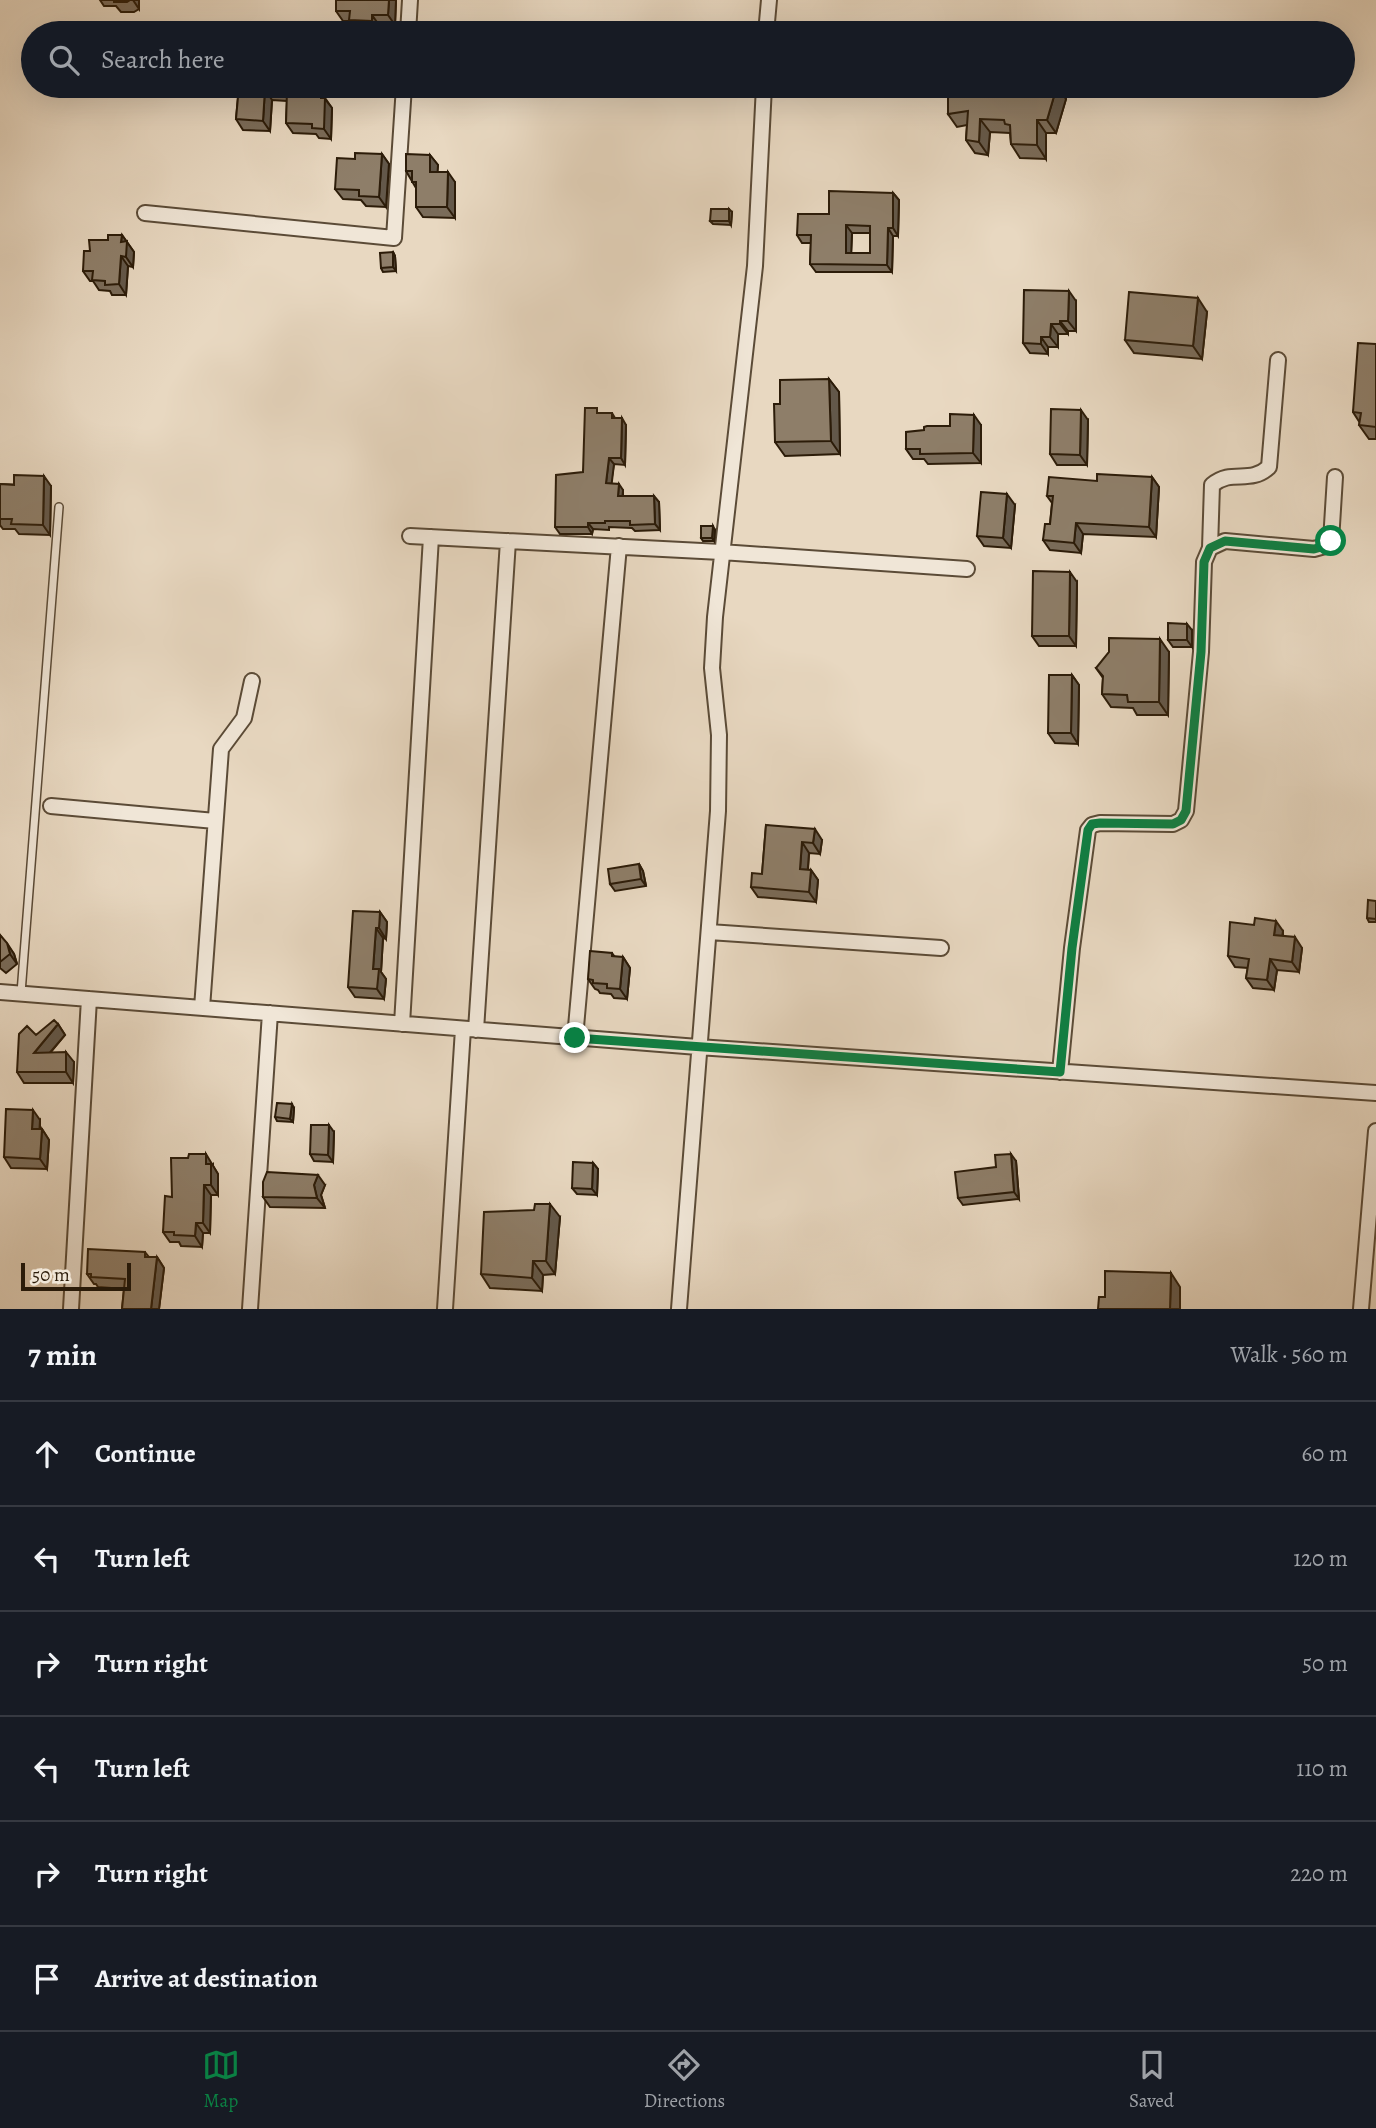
<!DOCTYPE html>
<html lang="en">
<head>
<meta charset="utf-8">
<style>
	:root { --surface:#171b24; --page:#20242c; --text:#f1f3f6; --muted:#9ea1a6; --line:#363941; --accent:#0b8043 }
	body { margin:0; font-family:Alegreya,serif; background:var(--page); color:var(--text) }
	.scale { position:absolute; left:21px; bottom:18px; width:110px; box-sizing:border-box; padding-left:7px; border:4px solid #2c1c09; border-top:0; font-size:19px; line-height:24px; white-space:nowrap; color:#2c1c09; -webkit-text-stroke:5px #f0e6d7; paint-order:stroke }
	.stop { position:absolute; width:21px; height:21px; margin:-16px; border:5px solid #0b8043; border-radius:50%; background:#fff }
	.stop.end { background:#0b8043; border-color:#fff; box-shadow:0 2px 7px #0008 }
	.list { margin:0; padding:0; list-style:none }
	h2 { display:flex; justify-content:space-between; align-items:center; height:91px; margin:0; padding:0 28px; font-size:30px }
	h2 small { font-size:23px; font-weight:400; color:var(--muted) }
	.list li { display:grid; grid-template-columns:46px 1fr auto; gap:21px; align-items:center; box-sizing:border-box; height:105px; padding:0 28px; border-top:2px solid var(--line) }
	.list b { display:block; font-size:26px; white-space:nowrap }
	.list em { font-size:23px; font-style:normal; color:var(--muted) }
	.icon { flex:none; width:38px; height:38px; fill:none; stroke:currentColor; stroke-width:2; stroke-linecap:round; stroke-linejoin:round }
	.map { position:relative; flex:none; width:1376px; height:1309px; overflow:hidden }
	.search { position:absolute; background:var(--surface); box-shadow:0 7px 28px #0002; left:21px; right:21px; top:21px; height:77px; display:flex; align-items:center; gap:18px; box-sizing:border-box; padding:0 24px; border-radius:38px; color:var(--muted); font-size:26px }
	.sheet { height:721px; background:var(--surface) }
	nav { display:flex; justify-content:space-around; align-items:center; box-sizing:border-box; height:98px; border-top:2px solid var(--line); background:var(--surface); font-size:19px; color:var(--muted) }
	nav a { display:grid; justify-items:center; gap:4px }
	nav .on { color:var(--accent) }
	.map>svg:first-child { display:block }
	.lines { fill:none; stroke-linecap:round; stroke-linejoin:round }
	.service-casing { stroke:#5b4b37; stroke-width:10 }
	.minor-casing { stroke:#5b4b37; stroke-width:18 }
	.service { stroke:#f0e6d7; stroke-width:7 }
	.minor { stroke:#f0e6d7; stroke-width:14 }
	.wall { fill:#7a6c5a; stroke:#2c1c09; stroke-width:2; fill-rule:evenodd }
	.shaded-wall { fill:#63584a; stroke:#2c1c09; stroke-width:2 }
	.building { fill:#8e7e69; stroke:#2c1c09; stroke-width:2; fill-rule:evenodd }
	.route { stroke:#0b8043; stroke-width:9 }
</style>
</head>
<body>
<div class="map">
<svg width="1376" height="1309" viewBox="0 0 1376 1309">
	<rect width="100%" height="100%" fill="#e8d8c1"/>
	<filter id="stains"><feTurbulence type="fractalNoise" baseFrequency=".00286" numOctaves="4"/><feColorMatrix values="0 0 0 0 .2 0 0 0 0 .09 0 0 0 0 .02 0 0 0 .5 -.17"/></filter>
	<radialGradient id="worn" r=".72"><stop offset=".6" stop-color="#630" stop-opacity="0"/><stop offset="1" stop-color="#630" stop-opacity=".3"/></radialGradient>
	<g class="lines">
		<defs>
			<path id="service" d="M21,993L59,507"/>
			<path id="minor" d="M408,33L410,0
				M766,33L769,0
				M145,213L394,238L404,86
				M410,536L721,552L967,569
				M1210,548L1212,485C1233,468 1249,485 1269,467L1278,360
				M51,806L215,821
				M709,932L941,948
				M0,992L698,1047L1376,1093
				M202,1008L221,749L244,718L252,681
				M402,1024L431,537
				M476,1030L508,541
				M575,1038L619,546
				M1060,1072L1072,948L1088,830L1092,825L1100,823L1173,824L1181,820L1186,811L1201,652L1204,562L1210,548L1225,541L1314,549L1325,546L1331,541L1335,477
				M71,1309L89,999
				M250,1309L270,1013
				M445,1309L463,1029
				M679,1309L718,811L719,735L712,668L715,617L755,266L764,86
				M1361,1309L1376,1131"/>
		</defs>
		<!-- service casing -->
		<use href="#service" class="service-casing"/>
		<!-- minor casing -->
		<use href="#minor" class="minor-casing"/>
		<!-- service -->
		<use href="#service" class="service"/>
		<!-- minor -->
		<use href="#minor" class="minor"/>
	</g>
	<!-- wall -->
	<path class="wall" d="M100,0H139V9L134,12H121L116,6H104Z
		M336,0H396L395,25H379V31L356,30L350,21H343L336,11Z
		M239,86L320,94L325,98L332,108L331,139L319,138L316,134L293,133L286,123L287,101L272,100L270,131L243,130L236,119Z
		M1057,86L1066,99L1056,133H1046V159L1020,158L1011,144L1010,133L990,132L988,155L975,153L966,140L967,125L957,127L948,114Z
		M382,154L389,164L386,207L366,206L361,200L343,199L335,189L355,159Z
		M430,155L438,165L437,172L455,182V218L423,217L416,207V188L406,171Z
		M893,193L899,200L898,236H893L892,272H816L810,264L811,243H802L797,235L829,214ZM852,233H870V253H851Z
		M732,212L731,225L713,224L710,221Z
		M122,235L134,252L133,267L128,266L126,295H112L110,291L99,290L93,281H90L83,271L90,251L108,240Z
		M393,252L395,256L396,271L383,272L381,268Z
		M1076,301V331H1068V334H1058V347H1048V354L1030,353L1023,343Z
		M1207,312L1202,359L1134,353L1125,340Z
		M1376,344V439H1369L1359,425L1360,423L1353,412Z
		M829,379L839,392L840,454L785,456L775,442L780,404Z
		M600,413H612L615,418L626,425L625,465L614,464L611,483L623,490V496L659,502L660,530L635,531L632,528L609,527V530L593,529L592,534H560L555,527L583,472Z
		M1088,420L1087,465H1057L1050,454Z
		M981,425V463L928,464L924,459H913L906,449L950,426Z
		M1152,477L1159,487L1156,537L1083,534L1081,553L1050,550L1043,540L1050,524L1052,503L1047,496L1097,481Z
		M0,484L51,486L50,535L19,534L15,529H3L0,525Z
		M1015,505L1011,548L984,546L977,536Z
		M715,530L714,541H703L701,538Z
		M1077,582L1076,646H1039L1032,636Z
		M1192,630V647H1173L1168,640Z
		M1169,652L1168,715H1137L1133,708L1111,707L1102,694L1103,678L1096,668Z
		M1072,675L1079,685L1078,744L1055,743L1048,733Z
		M766,825L822,840L820,854L809,853L808,870H811L818,880L816,902L758,897L751,887L762,874Z
		M639,864L643,871L646,886L615,891L610,884Z
		M1376,901V922H1369L1367,918Z
		M380,912L387,922L386,939L383,938L381,972L386,979L384,999L355,997L348,987Z
		M1283,931V936L1302,948L1299,972L1277,970L1274,990L1253,988L1246,978L1248,968L1235,967L1228,956Z
		M0,935L14,954L17,964L6,973L0,968Z
		M612,953L615,957H623L630,968L627,999L614,998L611,994L600,993L598,990L595,989L588,979Z
		M58,1024L65,1035L50,1053L74,1062L73,1083H24L17,1072L36,1035Z
		M294,1108L293,1122L277,1121L275,1117Z
		M40,1120V1129H42L49,1140L47,1169L11,1168L4,1157Z
		M334,1132L333,1162L314,1161L310,1154Z
		M1016,1161L1019,1199L963,1205L958,1198L996,1167Z
		M593,1163L598,1169L597,1195L577,1194L572,1188Z
		M213,1164V1166L218,1174V1195H211L210,1233H203L202,1247L181,1246L179,1242H170L163,1232L172,1197Z
		M325,1185L321,1195L325,1208L270,1207L263,1197Z
		M560,1217L555,1274L543,1275L542,1291L490,1288L481,1274Z
		M145,1252L149,1257H157L164,1268L159,1309H122L124,1289L98,1287L96,1284H94L87,1274Z"/>
	<!-- shaded-wall -->
	<path class="shaded-wall" d="M133,0H139V9Z
		M389,0H396L395,25L388,15Z
		M372,15L379,25V31L372,21Z
		M313,86H320V102L312,92Z
		M1057,86L1066,99L1056,133L1047,120Z
		M265,89L272,100L270,131L263,121Z
		M321,94L332,108L331,139L324,129Z
		M980,119L990,132L988,155L979,142Z
		M1037,120L1046,133V159L1037,145Z
		M382,154L389,164L386,207L379,197Z
		M430,155L438,165L437,182L430,172Z
		M448,172L455,182V218L447,207Z
		M893,193L899,200L898,236L893,228Z
		M729,209L732,212L731,225L729,221Z
		M846,225L852,233L851,260L846,253Z
		M888,228L893,236L892,272L887,265Z
		M122,235L134,252L133,267L126,257L121,242Z
		M393,252L395,256L396,271L393,267Z
		M121,256L128,266L126,295L119,284Z
		M1069,291L1076,301V331L1068,321Z
		M1198,298L1207,312L1202,359L1193,346Z
		M1060,321L1068,331V334L1060,324Z
		M1051,324L1058,334V347L1050,337Z
		M1041,337L1048,347V354L1041,344Z
		M829,379L839,392L840,454L831,441Z
		M1081,410L1088,420L1087,465L1080,455Z
		M974,415L981,425V463L973,453Z
		M622,418L626,425L625,465L621,458Z
		M609,458L614,464L611,489L606,483Z
		M44,476L51,486L50,535L43,525Z
		M1152,477L1159,487L1156,537L1149,527Z
		M619,484L623,490L622,502L618,496Z
		M1007,494L1015,505L1011,548L1003,538Z
		M654,496L659,502L660,530L655,524Z
		M588,523L593,529L592,534L588,527Z
		M1076,523L1083,534L1081,553L1074,543Z
		M713,526L715,530L714,541L712,538Z
		M1070,572L1077,582L1076,646L1069,636Z
		M1187,624L1192,630V647L1187,640Z
		M1160,639L1169,652L1168,715L1159,702Z
		M1072,675L1079,685L1078,744L1071,733Z
		M815,829L822,840L820,854L813,843Z
		M802,842L809,853L807,879L800,869Z
		M639,864L643,871L646,886L641,879Z
		M811,870L818,880L816,902L809,892Z
		M380,912L387,922L386,939L379,928Z
		M1276,921L1283,931L1281,945L1274,935Z
		M376,928L383,938L381,972L386,979L384,999L377,989L373,969Z
		M1295,937L1302,948L1299,972L1292,962Z
		M7,943L14,954L17,964L10,954Z
		M623,957L630,968L627,999L620,989Z
		M1270,959L1277,970L1274,990L1267,980Z
		M58,1024L65,1035L41,1063L34,1053Z
		M66,1052L74,1062L73,1083L66,1072Z
		M292,1104L294,1108L293,1122L290,1119Z
		M33,1110L40,1120L39,1139L32,1129Z
		M329,1125L334,1132L333,1162L328,1155Z
		M42,1129L49,1140L47,1169L40,1159Z
		M206,1154L218,1174V1195L211,1185L206,1164Z
		M1011,1154L1016,1161L1019,1199L1014,1192Z
		M593,1163L598,1169L597,1195L592,1189Z
		M318,1175L325,1185L321,1195L325,1208L317,1198L314,1185Z
		M204,1185L211,1195L210,1233L203,1223Z
		M550,1204L560,1217L555,1274L546,1261Z
		M196,1223L203,1233L202,1247L195,1236Z
		M157,1257L164,1268L159,1309H151Z
		M533,1261L543,1275L542,1291L532,1278Z
		M1171,1273L1180,1287V1309H1170Z"/>
	<!-- building -->
	<path class="building" d="M114,0H130L127,2H114Z
		M336,0H389L388,15H372V21L349,20L350,11H336Z
		M239,86H313L312,92L321,94V98H325L324,129L312,128V124L286,123L287,91L265,89L263,121L236,119Z
		M942,86H1057L1047,120H1037V145L1011,144L1010,125L1005,124L1004,120L980,119L979,142L966,140L968,111L948,114V95Z
		M355,153L382,154L379,197L359,196V190L335,189L337,158L355,159Z
		M406,154L430,155V172H448L447,207H416V182H412V171H406Z
		M829,191L893,193V228H888L887,265L810,264L811,235H797L798,214H829ZM846,225L870,226V253H846Z
		M711,209H729V221H710Z
		M108,235H122L121,242L127,241L126,257L121,256L119,284L105,285V281L92,280L93,271H83L84,251H90L89,240H108Z
		M393,252V267L381,268L380,253Z
		M1024,290L1069,291L1068,321H1060V324H1051L1050,337H1041V344L1023,343Z
		M1129,292L1198,298L1193,346L1125,340Z
		M1358,343L1376,344V427L1359,425L1361,413L1353,412Z
		M829,379L831,441L775,442L774,404H780V380Z
		M585,408H597V413H612V418H622L621,458H609L606,483L619,484L618,496H654L655,524L630,525V521H605V523H588V527H555L556,475L583,472Z
		M1051,409L1081,410L1080,455L1050,454Z
		M950,414L974,415L973,453L920,454V449H906V432L924,430V427L927,426H950Z
		M1097,474L1152,477L1149,527L1076,523L1074,543L1043,540L1045,524H1050L1053,496H1047L1049,477L1097,481Z
		M14,475L44,476L43,525L11,524L12,519H0V484L14,485Z
		M981,492L1007,494L1003,538L977,536Z
		M701,526H713L712,538H701Z
		M1033,571L1070,572L1069,636H1032Z
		M1168,623L1187,624V640H1168Z
		M1109,638L1160,639L1159,702H1128L1127,695L1102,694L1103,676L1096,668L1109,652Z
		M1049,675H1072L1071,733H1048Z
		M766,825L815,829L813,843L802,842L800,869L811,870L809,892L751,887L752,873L762,874Z
		M639,864L641,879L610,884L608,869Z
		M1368,900L1376,901V919L1367,918Z
		M353,911L380,912L379,928H376L373,969H379L377,989L348,987Z
		M1255,918L1276,921L1274,935L1295,937L1292,962L1270,959L1267,980L1246,978L1249,959L1228,956L1230,922L1254,925Z
		M0,935L7,943L10,954L0,962Z
		M590,951L612,953V956L623,957L620,989L607,988V984L593,983V980L588,979Z
		M54,1020L58,1024L34,1053L66,1052V1072H17L19,1034L27,1026L36,1035Z
		M277,1103L292,1104L290,1119L275,1117Z
		M6,1109L33,1110L32,1129H42L40,1159L4,1157Z
		M311,1125H329L328,1155L310,1154Z
		M189,1154H206V1164H211V1185H204L203,1223H196L195,1236L174,1235V1232H163L165,1196L172,1197L171,1158H188Z
		M1011,1154L1014,1192L958,1198L955,1172L996,1167L995,1155Z
		M573,1162L593,1163L592,1189L572,1188Z
		M267,1172L318,1175L314,1185L317,1198L263,1197V1182Z
		M535,1204H550L546,1261H533L532,1278L481,1274L484,1212L534,1210Z
		M88,1249L145,1252V1257H157L151,1309H122L125,1279L91,1277V1274H87Z
		M1105,1271L1171,1273L1170,1309H1098L1099,1297H1105Z"/>
	<g class="lines">
		<!-- route -->
		<path class="route" d="M575,1038L1060,1072L1072,948L1088,830L1092,824L1100,823L1173,824L1181,820L1186,811L1201,652L1204,562L1210,548L1225,541L1314,549L1325,546L1331,541"/>
	</g>
	<rect width="100%" height="100%" filter="url(#stains)"/>
	<rect width="100%" height="100%" fill="url(#worn)"/>
</svg>
<div class="scale">50 m</div>
<div class="stop" style="left:1331px;top:541px"></div>
<div class="stop end" style="left:575px;top:1038px"></div>
<div class="search"><svg class="icon" aria-label="search" viewBox="0 0 24 24"><circle cx="10" cy="10" r="6"/><path d="M15 15l6 6"/></svg>Search here</div>
</div>
<section class="sheet">
<h2>7 min<small>Walk · 560 m</small></h2>
<ul class="list">
<li><svg class="icon" aria-label="ahead" viewBox="0 0 24 24"><path d="M12 20V5M6 11l6-6 6 6"/></svg><div><b>Continue</b></div><em>60 m</em></li>
<li><svg class="icon" aria-label="left" viewBox="0 0 24 24"><path d="M17 20v-9H6M10 6l-5 5 5 5"/></svg><div><b>Turn left</b></div><em>120 m</em></li>
<li><svg class="icon" aria-label="right" viewBox="0 0 24 24"><path d="M7 20v-9h11M14 6l5 5-5 5"/></svg><div><b>Turn right</b></div><em>50 m</em></li>
<li><svg class="icon" aria-label="left" viewBox="0 0 24 24"><path d="M17 20v-9H6M10 6l-5 5 5 5"/></svg><div><b>Turn left</b></div><em>110 m</em></li>
<li><svg class="icon" aria-label="right" viewBox="0 0 24 24"><path d="M7 20v-9h11M14 6l5 5-5 5"/></svg><div><b>Turn right</b></div><em>220 m</em></li>
<li><svg class="icon" aria-label="arrive" viewBox="0 0 24 24"><path d="M6 21V4h12l-3 4 3 4H6"/></svg><div><b>Arrive at destination</b></div></li>
</ul>
</section>
<nav>
<a class="on"><svg class="icon" aria-label="map" viewBox="0 0 24 24"><path d="M3 6l6-2 6 2 6-2v14l-6 2-6-2-6 2zM9 4v14M15 6v14"/></svg>Map</a>
<a><svg class="icon" aria-label="directions" viewBox="0 0 24 24"><path d="M12 3l9 9-9 9-9-9zM9 14v-3h6M13 9l2 2-2 2"/></svg>Directions</a>
<a><svg class="icon" aria-label="saved" viewBox="0 0 24 24"><path d="M7 4h10v16l-5-4-5 4z"/></svg>Saved</a>
</nav>
</body>
</html>
